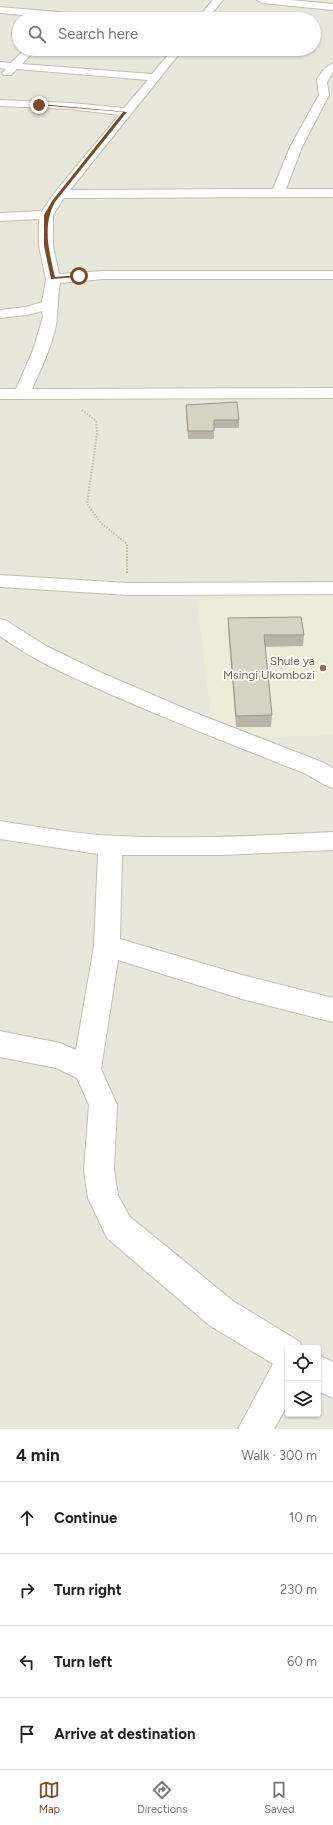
<!DOCTYPE html>
<html lang="en">
<head>
<meta charset="utf-8">
<style>
	:root { --surface:#fff; --page:#f6f6f6; --text:#222; --muted:#767676; --line:#e0e0e0; --accent:#7c4828 }
	body { margin:0; font-family:Figtree,sans-serif; background:var(--page); color:var(--text) }
	.controls { position:absolute; right:12px; bottom:12px; display:grid; overflow:hidden; border-radius:4px; box-shadow:0 1px 3px #0004 }
	.controls button { width:36px; height:36px; display:grid; place-items:center; padding:0; border:0; border-bottom:1px solid var(--line); background:var(--surface); color:var(--text); font:20px sans-serif }
	.stop { position:absolute; width:12px; height:12px; margin:-9px; border:3px solid #7c4828; border-radius:50%; background:#fff }
	.stop.end { background:#7c4828; border-color:#fff; box-shadow:0 1px 4px #0008 }
	.list { margin:0; padding:0; list-style:none }
	h2 { display:flex; justify-content:space-between; align-items:center; height:52px; margin:0; padding:0 16px; font-size:17px }
	h2 small { font-size:13px; font-weight:400; color:var(--muted) }
	.list li { display:grid; grid-template-columns:26px 1fr auto; gap:12px; align-items:center; box-sizing:border-box; height:72px; padding:0 16px; border-top:1px solid var(--line) }
	.list b { display:block; font-size:15px; white-space:nowrap }
	.list em { font-size:13px; font-style:normal; color:var(--muted) }
	.icon { flex:none; width:22px; height:22px; fill:none; stroke:currentColor; stroke-width:2; stroke-linecap:round; stroke-linejoin:round }
	.map { position:relative; flex:none; width:333px; height:1429px; overflow:hidden }
	.search { position:absolute; background:var(--surface); box-shadow:0 1px 3px #0004; left:12px; right:12px; top:12px; height:44px; display:flex; align-items:center; gap:10px; box-sizing:border-box; padding:0 14px; border-radius:22px; color:var(--muted); font-size:15px }
	.sheet { height:340px; background:var(--surface) }
	nav { display:flex; justify-content:space-around; align-items:center; box-sizing:border-box; height:56px; border-top:1px solid var(--line); background:var(--surface); font-size:11px; color:var(--muted) }
	nav a { display:grid; justify-items:center; gap:2px }
	nav .on { color:var(--accent) }
	.map>svg:first-child { display:block }
	.residential { fill:#e8e7db; fill-rule:evenodd }
	.education { fill:#edecd8 }
	.lines { fill:none; stroke-linecap:round; stroke-linejoin:round }
	.street-casing { stroke:#c0beaf; stroke-width:2 }
	.path { stroke:#c1bda2; stroke-width:2; stroke-dasharray:1.5 1.5; stroke-linecap:butt }
	.street { fill:#fff; fill-rule:evenodd }
	.wall { fill:#b8b5a8 }
	.building { fill:#d6d3c3; stroke:#969488 }
	.route { fill:#7c4828 }
	.education-dot { fill:#8d6e63; stroke:#fff; stroke-width:1.5 }
	.labels { text-anchor:middle; dominant-baseline:central; stroke-width:3.5; stroke-linejoin:round; paint-order:stroke }
	.education-label { font-size:12px; fill:#785e54; stroke:#fff; text-anchor:end }
</style>
</head>
<body>
<div class="map">
<svg width="333" height="1429" viewBox="0 0 333 1429">
	<rect width="100%" height="100%" fill="#f5f4ec"/>
	<!-- residential -->
	<path class="residential" d="M0,0H333V1429H0ZM19,19H314V49H19ZM288,1348H318V1414H288Z"/>
	<!-- education -->
	<path class="education" d="M333,595V735L213,739L197,600Z"/>
	<g class="lines">
		<defs>
			<path id="street" d="M213,0H223L207,19H197Z
				M257,0H290L333,4V10L262,3Z
				M0,7L104,16L109,19H71L0,13Z
				M25,49H36L22,64L152,74L173,49H183L70,190L273,189L290,147L319,95L317,79L325,68L333,63V72L327,82L329,95L302,147L286,189H333V197L64,198L53,215V246L59,274L103,271H333V279H103L60,283C58,295 58,304 57,316C56,338 41,369 32,389L333,388V398L0,399V389H16L33,350L43,317L42,311L27,315L0,318V310L26,307L42,302L46,279L39,246V219L0,221V213L42,211L56,191L119,115L71,109L0,106V100L71,103L124,108L148,80L17,69L11,75H3L2,73L6,69L0,68V62L11,63Z
				M0,575L128,583L333,582V594L128,595L0,587Z
				M0,619L7,621L46,646L102,673L193,712L322,762L333,768V788L325,785L306,774C241,748 176,723 112,695C74,678 34,661 0,636Z
				M0,821C33,826 66,832 99,835C177,840 255,836 333,832V850L222,855H122L120,939L242,975L333,998V1022L242,999L118,960L101,1069L117,1105L114,1170L118,1195L129,1216L233,1301L300,1342L302,1348H288V1404L274,1429H238L273,1364L209,1325L107,1238L88,1198L84,1170L89,1105L77,1078L56,1068L0,1057V1031L60,1043L76,1050L94,946L98,854L0,839Z
				M318,1355L333,1362V1398L318,1391Z"/>
		</defs>
		<!-- street casing -->
		<use href="#street" class="street-casing"/>
		<!-- path -->
		<path class="path" d="M82,410L96,421L97,434L87,504L101,523L127,544V573"/>
		<!-- street -->
		<use href="#street" class="street"/>
	</g>
	<!-- wall -->
	<path class="wall" d="M186,405L239,420V428H214V439H188L186,413Z
		M228,618L304,635L303,646L265,647L272,715L271,727H236L228,629Z"/>
	<!-- building -->
	<path class="building" d="M237,402L239,420H214V431H188L186,405Z
		M301,617L304,635H264L272,715L236,716L228,618Z"/>
	<!-- route -->
	<path class="route" d="M39,104L127,112L55,202C42,226 49,251 55,277L80,275L79,277L51,279L44,246V215L52,201L123,112L38,105Z"/>
	<!-- markers -->
	<circle class="education-dot" cx="323" cy="668" r="4"/>
	<g class="labels">
		<!-- education labels -->
		<g class="education-label">
			<text x="315" y="661">Shule ya<tspan x="315" dy="14">Msingi Ukombozi</tspan></text>
		</g>
	</g>
</svg>
<div class="controls">
<button><svg class="icon" aria-label="locate" viewBox="0 0 24 24"><circle cx="12" cy="12" r="6"/><path d="M12 2v4M12 18v4M2 12h4M18 12h4"/></svg></button>
<button><svg class="icon" aria-label="layers" viewBox="0 0 24 24"><path d="M12 4l9 5-9 5-9-5zM3 14l9 5 9-5"/></svg></button>
</div>
<div class="stop" style="left:79px;top:276px"></div>
<div class="stop end" style="left:39px;top:105px"></div>
<div class="search"><svg class="icon" aria-label="search" viewBox="0 0 24 24"><circle cx="10" cy="10" r="6"/><path d="M15 15l6 6"/></svg>Search here</div>
</div>
<section class="sheet">
<h2>4 min<small>Walk · 300 m</small></h2>
<ul class="list">
<li><svg class="icon" aria-label="ahead" viewBox="0 0 24 24"><path d="M12 20V5M6 11l6-6 6 6"/></svg><div><b>Continue</b></div><em>10 m</em></li>
<li><svg class="icon" aria-label="right" viewBox="0 0 24 24"><path d="M7 20v-9h11M14 6l5 5-5 5"/></svg><div><b>Turn right</b></div><em>230 m</em></li>
<li><svg class="icon" aria-label="left" viewBox="0 0 24 24"><path d="M17 20v-9H6M10 6l-5 5 5 5"/></svg><div><b>Turn left</b></div><em>60 m</em></li>
<li><svg class="icon" aria-label="arrive" viewBox="0 0 24 24"><path d="M6 21V4h12l-3 4 3 4H6"/></svg><div><b>Arrive at destination</b></div></li>
</ul>
</section>
<nav>
<a class="on"><svg class="icon" aria-label="map" viewBox="0 0 24 24"><path d="M3 6l6-2 6 2 6-2v14l-6 2-6-2-6 2zM9 4v14M15 6v14"/></svg>Map</a>
<a><svg class="icon" aria-label="directions" viewBox="0 0 24 24"><path d="M12 3l9 9-9 9-9-9zM9 14v-3h6M13 9l2 2-2 2"/></svg>Directions</a>
<a><svg class="icon" aria-label="saved" viewBox="0 0 24 24"><path d="M7 4h10v16l-5-4-5 4z"/></svg>Saved</a>
</nav>
</body>
</html>
